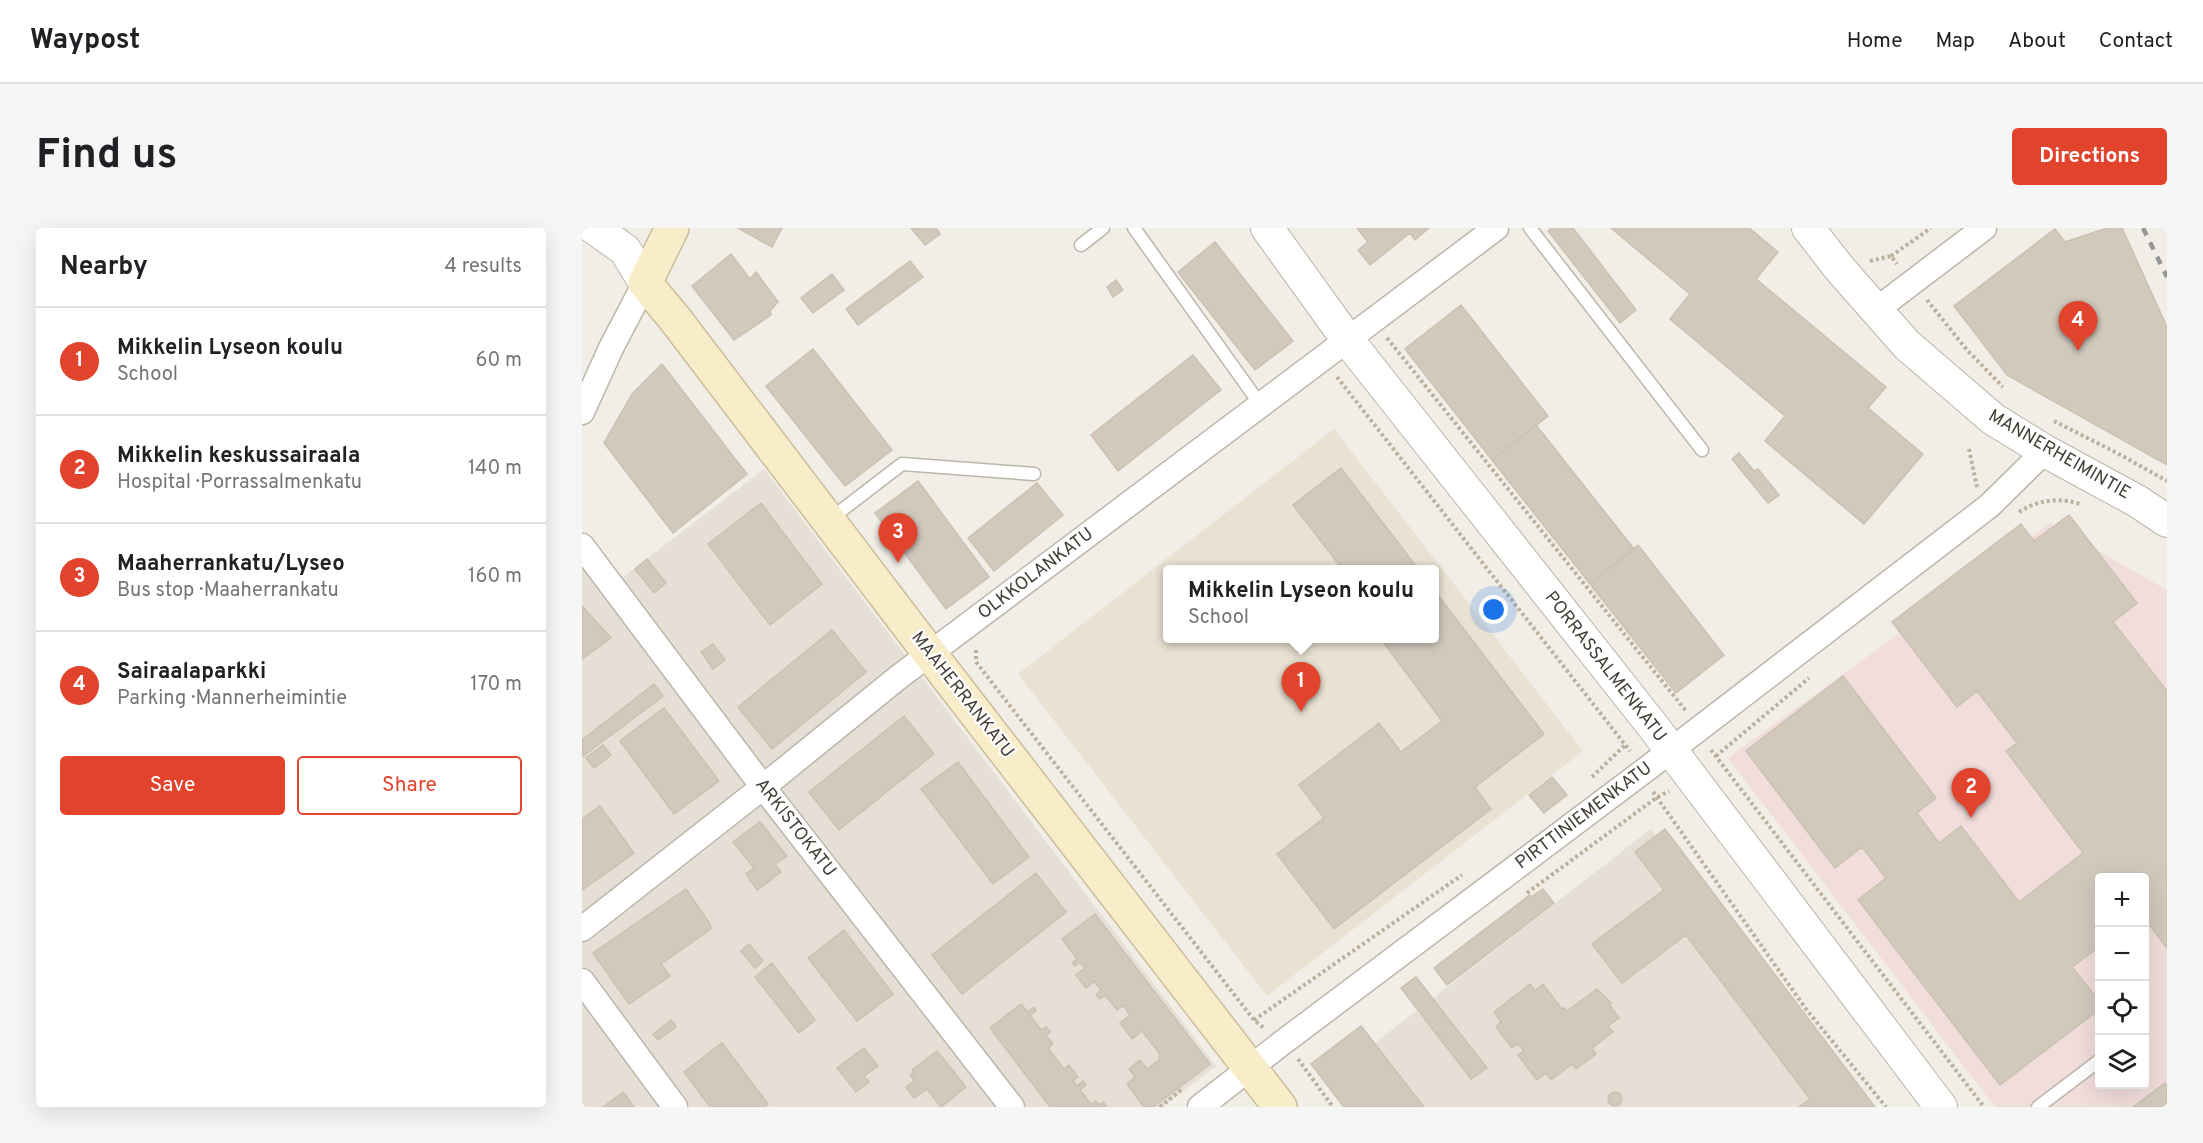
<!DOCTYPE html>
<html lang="en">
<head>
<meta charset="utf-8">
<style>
	:root { --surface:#fff; --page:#f6f6f6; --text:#202124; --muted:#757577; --line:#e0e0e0; --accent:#e2432d }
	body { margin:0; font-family:Overpass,sans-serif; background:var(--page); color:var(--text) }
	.controls { position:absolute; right:18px; bottom:18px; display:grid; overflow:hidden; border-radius:6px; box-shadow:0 6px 24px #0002 }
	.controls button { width:54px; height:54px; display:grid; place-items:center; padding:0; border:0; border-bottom:2px solid var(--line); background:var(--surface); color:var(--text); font:30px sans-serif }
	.you { position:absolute; left:912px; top:382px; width:21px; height:21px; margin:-15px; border:4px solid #fff; border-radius:50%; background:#1a73e8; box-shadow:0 0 0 9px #1a73e833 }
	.badge { display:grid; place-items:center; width:39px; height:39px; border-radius:50%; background:var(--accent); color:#fff; font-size:20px; font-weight:700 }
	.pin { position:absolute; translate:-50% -50px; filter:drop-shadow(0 2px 3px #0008) }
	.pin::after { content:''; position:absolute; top:32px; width:21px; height:18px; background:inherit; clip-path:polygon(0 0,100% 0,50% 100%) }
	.popup { position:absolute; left:581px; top:337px; width:276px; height:78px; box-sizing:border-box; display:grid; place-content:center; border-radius:6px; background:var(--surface); filter:drop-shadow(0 2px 4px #0005); font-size:20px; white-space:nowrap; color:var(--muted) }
	.popup b { font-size:22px; color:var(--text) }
	.popup::after { content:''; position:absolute; left:50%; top:100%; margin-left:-12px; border:12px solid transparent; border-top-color:var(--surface) }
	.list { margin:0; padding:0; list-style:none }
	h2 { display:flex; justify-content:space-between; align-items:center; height:78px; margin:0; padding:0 24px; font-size:26px }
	h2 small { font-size:20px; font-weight:400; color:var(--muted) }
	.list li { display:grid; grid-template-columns:39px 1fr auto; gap:18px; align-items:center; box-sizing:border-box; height:108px; padding:0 24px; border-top:2px solid var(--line) }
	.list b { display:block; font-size:22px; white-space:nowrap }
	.list p { margin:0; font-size:20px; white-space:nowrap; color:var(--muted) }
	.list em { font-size:20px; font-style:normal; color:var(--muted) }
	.actions { display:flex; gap:12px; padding:18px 24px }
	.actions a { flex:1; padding:14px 0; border:2px solid var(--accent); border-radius:6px; text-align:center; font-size:21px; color:var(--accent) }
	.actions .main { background:var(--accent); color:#fff }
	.icon { flex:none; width:33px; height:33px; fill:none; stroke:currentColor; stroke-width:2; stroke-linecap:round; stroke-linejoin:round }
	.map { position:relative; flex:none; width:1585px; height:879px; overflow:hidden; border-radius:6px }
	header { display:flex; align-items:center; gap:36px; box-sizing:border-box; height:84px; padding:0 30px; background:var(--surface); border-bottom:2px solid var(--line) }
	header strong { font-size:28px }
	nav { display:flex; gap:33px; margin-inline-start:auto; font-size:21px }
	.intro { display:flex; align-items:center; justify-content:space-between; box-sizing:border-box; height:144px; padding:0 36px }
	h1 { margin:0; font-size:42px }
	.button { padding:15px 27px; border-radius:6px; background:var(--accent); color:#fff; font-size:21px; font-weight:700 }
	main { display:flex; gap:36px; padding:0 36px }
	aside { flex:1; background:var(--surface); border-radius:6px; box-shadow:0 6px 24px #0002 }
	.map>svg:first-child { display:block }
	.residential { fill:#e5dfd5 }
	.education { fill:#e9e2d2; fill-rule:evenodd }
	.medical { fill:#f1dddb; fill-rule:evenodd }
	.building { fill:#d2c9bd; stroke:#cbc1b1; stroke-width:1.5 }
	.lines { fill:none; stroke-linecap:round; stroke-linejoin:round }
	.service-casing { stroke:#bcb5aa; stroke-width:15 }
	.minor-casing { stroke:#bcb5aa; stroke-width:27 }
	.tertiary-casing { stroke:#bcb5aa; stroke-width:34 }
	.secondary-casing { stroke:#ccbe9b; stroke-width:36 }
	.path { stroke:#bcb09d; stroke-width:4; stroke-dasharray:3 3; stroke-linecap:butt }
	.service { stroke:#fff; stroke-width:12 }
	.minor { stroke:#fff; stroke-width:24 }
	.tertiary { stroke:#fff; stroke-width:32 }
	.secondary { stroke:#f8ecc9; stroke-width:33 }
	.rail { stroke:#959595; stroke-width:4.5; stroke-dasharray:8 8; stroke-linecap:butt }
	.labels { text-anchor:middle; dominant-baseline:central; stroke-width:4.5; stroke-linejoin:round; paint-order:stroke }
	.street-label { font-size:18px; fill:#433e36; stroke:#fff }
</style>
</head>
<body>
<header>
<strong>Waypost</strong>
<nav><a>Home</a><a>Map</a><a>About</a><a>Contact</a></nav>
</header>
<div class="intro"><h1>Find us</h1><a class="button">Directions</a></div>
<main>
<aside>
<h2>Nearby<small>4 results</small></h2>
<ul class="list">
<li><span class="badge">1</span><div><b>Mikkelin Lyseon koulu</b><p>School</p></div><em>60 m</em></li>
<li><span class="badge">2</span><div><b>Mikkelin keskussairaala</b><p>Hospital · Porrassalmenkatu</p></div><em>140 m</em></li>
<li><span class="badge">3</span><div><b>Maaherrankatu/Lyseo</b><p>Bus stop · Maaherrankatu</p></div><em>160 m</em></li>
<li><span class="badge">4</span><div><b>Sairaalaparkki</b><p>Parking · Mannerheimintie</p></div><em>170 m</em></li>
</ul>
<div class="actions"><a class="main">Save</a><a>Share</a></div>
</aside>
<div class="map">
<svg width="1585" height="879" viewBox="0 0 1585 879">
	<rect width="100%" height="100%" fill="#f1eee7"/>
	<!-- residential -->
	<path class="residential" d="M182,241L634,838L580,879H0V327L27,360Z
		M1069,601L1284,879H779L753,846Z"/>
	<!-- education -->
	<path class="education" d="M752,201L1001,523L685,768L436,446ZM586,342H852V410H586Z"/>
	<!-- medical -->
	<path class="medical" d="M1468,295L1585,362V879H1413L1146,530ZM1518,650H1562V856H1518Z"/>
	<!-- building -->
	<path class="building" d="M156,0H200L190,19Z
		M329,0H354L358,6L343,17Z
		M775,0H847L833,12L828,5L788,37L776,22L786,14Z
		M970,0H991L1054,82L1038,95L966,3Z
		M1029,0H1167L1196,24L1174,51L1304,159L1286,180L1341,226L1282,296L1183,213L1203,188L1088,91L1108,66Z
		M1525,0H1540L1585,99V237L1425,147L1372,78L1473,1L1483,14Z
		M633,14L711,113L673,142L596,44Z
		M149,26L168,51L174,44L196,74L188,83L189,87L152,112L110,58Z
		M328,33L341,49L276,97L264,81Z
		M250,46L262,62L231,85L219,70Z
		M534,52L541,62L531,69L525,59Z
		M879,77L966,188L910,232L823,121Z
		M231,121L310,222L263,258L184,158Z
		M611,127L639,162L536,243L509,207Z
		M80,136L165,246L91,305L22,215L50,166Z
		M954,197L1052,321L1008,356L910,232Z
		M1157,225L1172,243L1176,241L1197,267L1186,275L1150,231Z
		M759,240L837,342H761L711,277Z
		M336,253L407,349L364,381L293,285Z
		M455,255L481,287L412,343L386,310Z
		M179,275L240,356L188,397L126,316Z
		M1487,287L1555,375L1531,394L1585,463V720L1562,690V650H1518V718L1490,739L1518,774V781L1418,857L1276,672L1304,650L1280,619L1253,640L1164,523L1261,448L1354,570L1335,585L1357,615L1379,598L1437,674L1501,625L1424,523L1435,515L1395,463L1375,479L1310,394L1439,296L1452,313Z
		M1056,317L1142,427L1094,465L1008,356Z
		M65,331L84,355L72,365L53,341Z
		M852,362L962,506L893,559L909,581L752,701L695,626L742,590L717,557L797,495L819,524L860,493L798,410H852Z
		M0,378L29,410L0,431Z
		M250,402L284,444L190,521L156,479Z
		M131,416L143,432L131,441L119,424Z
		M72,456L81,468L1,528L0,512Z
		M82,480L137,553L92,586L38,513Z
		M322,488L352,526L257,602L227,564Z
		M21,517L29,527L12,540L4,530Z
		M376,534L447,629L411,656L339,561Z
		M970,549L985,567L962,585L947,567Z
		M18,578L52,625L0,662V591Z
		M178,594L205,628L193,636L199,644L175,662L164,646L172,640L151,614Z
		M1083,601L1293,879H1217L1228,871L1104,707L1040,755L1010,716L1082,662L1053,624Z
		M454,645L484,684L380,766L350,727Z
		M104,661L128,696L129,701L79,736L88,748L47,776L11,725Z
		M961,661L972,675L865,757L852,740L948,667L949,669Z
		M513,686L628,836L571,879H562L545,856L553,849L547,841L558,832L565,841L577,832L578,826L560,803L550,811L538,795L548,787L541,777L535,782L523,767L518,771L514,767L519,762L512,753L504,760L494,747L503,740L498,734L493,738L490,735L495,731L480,711Z
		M262,702L311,766L275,793L226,730Z
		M167,716L181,733L173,740L159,723Z
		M190,735L233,792L217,805L173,749Z
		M834,749L905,840L889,851L819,760Z
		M948,756L953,763L961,756L980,781L982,780L985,783L1015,761L1029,775L1028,778L1037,790L1026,798L1031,804L1010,820L1014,826L994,841L990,836L969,852L964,845L955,852L936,827L942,823L936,816L930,820L914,799L919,794L912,784Z
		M439,776L446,784L452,779L454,783L448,787L459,802L464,799L468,804L464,807L471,816L466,820L482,841L487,837L496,849L491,852L495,858L501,853L504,857L498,862L509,876L514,873L517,877L521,874L525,879H468L408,800Z
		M89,792L94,799L76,812L71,806Z
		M779,798L842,879H762L729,836Z
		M140,815L186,876L182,879H128L102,844Z
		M282,820L296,838L282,848L287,854L274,864L255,840Z
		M355,823L384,859L359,879L345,861L332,870L324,859L332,853L328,847L332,844L330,842Z
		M1583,855L1585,858V879H1551Z
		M1026 871a7 7 0 1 1 14 0a7 7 0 1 1-14 0Z
		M41,864L52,879H21Z"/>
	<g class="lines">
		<defs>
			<path id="service" d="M552,0L678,176
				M948,0L1120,222
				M499,17L521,0
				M247,292L320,236L452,246
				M1456,879L1518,832"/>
			<path id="minor" d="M1294,82L1402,0
				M0,184L29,120L63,55
				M0,318L181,559L430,879
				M0,701L181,559L318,448L914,0
				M0,753L93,879
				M618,879L700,815L1062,543L1407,278L1463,223"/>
			<path id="tertiary" d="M12,0L43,22L63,55
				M685,0L765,111L1070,497L1359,879
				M1226,0L1258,41L1325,117L1411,191L1463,223L1555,273L1585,293"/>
			<path id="secondary" d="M90,0L63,55L93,91L348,426L698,879"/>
		</defs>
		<!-- service casing -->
		<use href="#service" class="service-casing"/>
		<!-- minor casing -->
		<use href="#minor" class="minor-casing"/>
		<!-- tertiary casing -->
		<use href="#tertiary" class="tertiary-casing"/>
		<!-- secondary casing -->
		<use href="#secondary" class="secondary-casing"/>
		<!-- path -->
		<path class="path" d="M1309,28L1349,0
			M1288,33L1309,28L1315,36
			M1345,72L1385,122L1421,159
			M805,110L1104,483
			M755,149L1048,523
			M1472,193L1535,225L1585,253
			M1387,221L1395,259
			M1437,284C1456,272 1477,269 1498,276
			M394,422V434L672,792L682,800
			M1129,522L1402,879
			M1134,528L1227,450
			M1010,549L1043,517
			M1071,564L1224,781L1304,879
			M945,665L1074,570L1087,563
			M672,792L880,647
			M716,831L751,879
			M578,879L599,862"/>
		<!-- service -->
		<use href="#service" class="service"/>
		<!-- minor -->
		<use href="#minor" class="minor"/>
		<!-- tertiary -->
		<use href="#tertiary" class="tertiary"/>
		<!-- secondary -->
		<use href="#secondary" class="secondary"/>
		<!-- rail -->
		<path class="rail" d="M1561,0L1585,49"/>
	</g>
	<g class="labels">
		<!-- street labels -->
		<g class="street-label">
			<text transform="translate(1477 227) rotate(30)">MANNERHEIMINTIE</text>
			<text transform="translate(454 346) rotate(-37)">OLKKOLANKATU</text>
			<text transform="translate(1023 439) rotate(52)">PORRASSALMENKATU</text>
			<text transform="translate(380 467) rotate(52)">MAAHERRANKATU</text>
			<text transform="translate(1002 588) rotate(-37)">PIRTTINIEMENKATU</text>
			<text transform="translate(213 600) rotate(52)">ARKISTOKATU</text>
		</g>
	</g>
</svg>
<div class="controls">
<button>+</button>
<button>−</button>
<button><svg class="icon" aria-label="locate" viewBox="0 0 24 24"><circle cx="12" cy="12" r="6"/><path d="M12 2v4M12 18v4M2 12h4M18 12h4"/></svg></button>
<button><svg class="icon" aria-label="layers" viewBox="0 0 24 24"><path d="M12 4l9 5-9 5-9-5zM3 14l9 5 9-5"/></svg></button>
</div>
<div class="you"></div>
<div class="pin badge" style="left:719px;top:484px">1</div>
<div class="popup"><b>Mikkelin Lyseon koulu</b>School</div>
<div class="pin badge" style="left:1389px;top:590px">2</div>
<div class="pin badge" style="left:316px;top:335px">3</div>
<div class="pin badge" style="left:1496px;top:123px">4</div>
</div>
</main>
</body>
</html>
